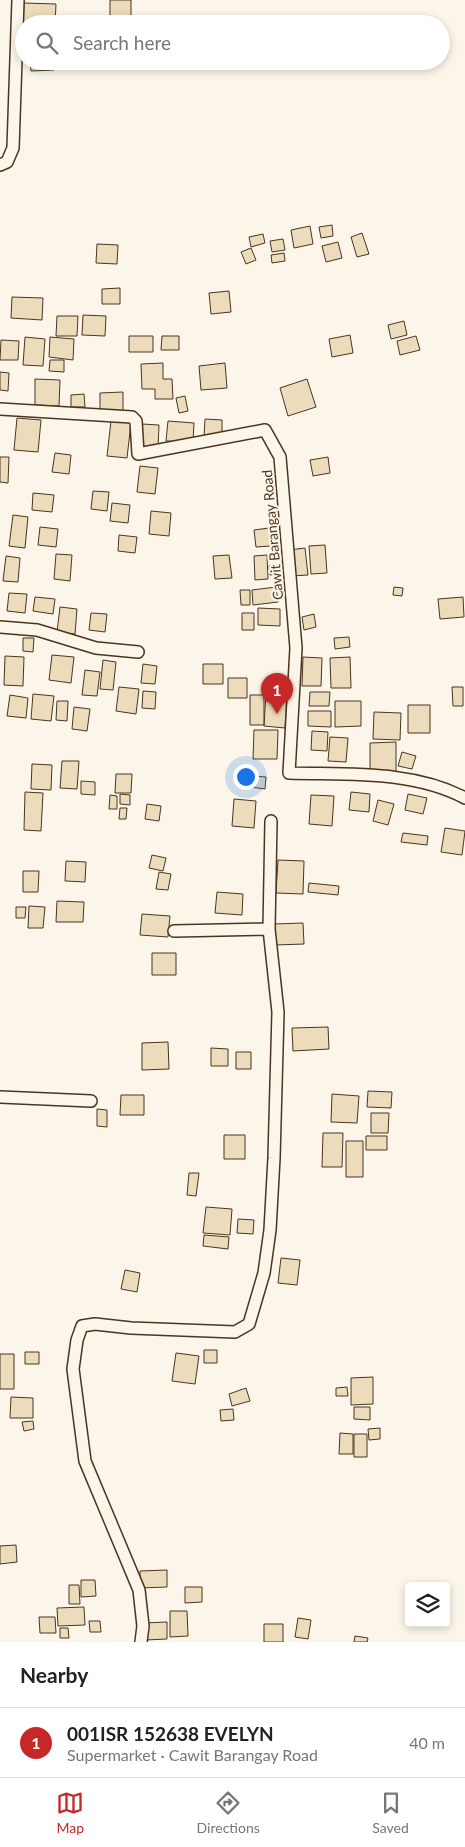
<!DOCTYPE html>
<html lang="en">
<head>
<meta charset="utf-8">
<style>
	:root { --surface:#fff; --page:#f2f2f2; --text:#222; --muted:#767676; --line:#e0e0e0; --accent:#c62828 }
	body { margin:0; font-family:Lato,sans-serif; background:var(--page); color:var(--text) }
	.controls { position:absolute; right:15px; bottom:15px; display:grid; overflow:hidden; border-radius:5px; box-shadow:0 2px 8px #0003 }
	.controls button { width:45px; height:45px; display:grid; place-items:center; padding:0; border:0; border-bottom:1px solid var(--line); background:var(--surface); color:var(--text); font:25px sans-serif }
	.you { position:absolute; left:245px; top:776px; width:18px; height:18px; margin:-12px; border:4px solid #fff; border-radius:50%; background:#1a73e8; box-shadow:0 0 0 8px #1a73e833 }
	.badge { display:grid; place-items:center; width:32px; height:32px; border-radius:50%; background:var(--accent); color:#fff; font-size:16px; font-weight:700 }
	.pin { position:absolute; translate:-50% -41px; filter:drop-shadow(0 1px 2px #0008) }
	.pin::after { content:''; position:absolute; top:26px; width:18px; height:15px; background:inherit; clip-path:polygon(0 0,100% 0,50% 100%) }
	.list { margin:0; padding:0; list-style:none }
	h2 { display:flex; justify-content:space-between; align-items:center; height:65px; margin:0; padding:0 20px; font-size:21px }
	h2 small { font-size:16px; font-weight:400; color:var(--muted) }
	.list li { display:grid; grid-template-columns:32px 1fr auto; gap:15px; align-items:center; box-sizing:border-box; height:70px; padding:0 20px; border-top:1px solid var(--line) }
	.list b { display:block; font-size:19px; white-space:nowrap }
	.list p { margin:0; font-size:16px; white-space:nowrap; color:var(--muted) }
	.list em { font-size:16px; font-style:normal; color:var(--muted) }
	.icon { flex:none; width:28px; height:28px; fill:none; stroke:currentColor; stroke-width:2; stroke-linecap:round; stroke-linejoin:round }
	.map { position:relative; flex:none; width:465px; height:1642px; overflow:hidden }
	.search { position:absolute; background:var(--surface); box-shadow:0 2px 8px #0003; left:15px; right:15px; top:15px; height:55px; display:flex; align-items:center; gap:12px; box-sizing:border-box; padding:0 18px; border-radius:28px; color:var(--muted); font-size:19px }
	.sheet { height:135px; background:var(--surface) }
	nav { display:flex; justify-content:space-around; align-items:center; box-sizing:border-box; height:70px; border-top:1px solid var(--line); background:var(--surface); font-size:14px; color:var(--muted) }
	nav a { display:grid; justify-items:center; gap:2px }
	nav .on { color:var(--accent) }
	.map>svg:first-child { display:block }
	.building { fill:#ecdcbc; stroke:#4a3520 }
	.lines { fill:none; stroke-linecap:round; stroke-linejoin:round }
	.minor-casing { stroke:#4a3520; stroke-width:14 }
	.minor { stroke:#fbf6e9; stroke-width:11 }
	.labels { text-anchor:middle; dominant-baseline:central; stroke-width:4; stroke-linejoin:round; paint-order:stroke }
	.street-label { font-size:14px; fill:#4a3520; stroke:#fbf6e9 }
</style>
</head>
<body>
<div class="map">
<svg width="465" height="1642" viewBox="0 0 465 1642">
	<rect width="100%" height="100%" fill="#fbf6e9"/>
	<!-- building -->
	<path class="building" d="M110,0H131V19H110Z
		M24,3L56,4L55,24H24L23,29Z
		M30,61H54V70L31,71Z
		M332,225L333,236L321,238L319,227Z
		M310,226L313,244L294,248L291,230Z
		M362,233L369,254L357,257L351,237Z
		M263,234L265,243L251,247L249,237Z
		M283,239L285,250L272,252L270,241Z
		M338,242L342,258L326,262L322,246Z
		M97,244L118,245L117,264L96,263Z
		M251,248L256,260L246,264L241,252Z
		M284,253L285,261L272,263L271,255Z
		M120,288V304H102V289Z
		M229,291L231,312L211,314L209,293Z
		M12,297L43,298L42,320L11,318Z
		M83,315L106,316L105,336L82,335Z
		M57,316H78L77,336H56Z
		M404,321L407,335L391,339L388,325Z
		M350,335L353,353L332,357L329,339Z
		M129,336H153V352H129Z
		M162,336H179V350H161Z
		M416,336L420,350L400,355L397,341Z
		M25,337L45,339L43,366L23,365Z
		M50,337L74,339L73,360L49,357Z
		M1,340L19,341L18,360H0Z
		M50,360H64V372L49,371Z
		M163,363V379H172L173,399H155V389H142L141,364Z
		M225,363L227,388L201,390L199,366Z
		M0,372L9,373L8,391L0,390Z
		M35,379L60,380L59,406L35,405Z
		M307,379L316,407L288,416L280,388Z
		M123,392V411L100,412V393Z
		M84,394L85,407H71V395Z
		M185,396L188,411L179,413L176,398Z
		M17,418L41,420L38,452L14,450Z
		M205,419L222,420V438L204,437Z
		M111,421L131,423L127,458L107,456Z
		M168,421L194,423L193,442L166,441Z
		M142,424L159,425L158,448H141Z
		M55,453L71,455L69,474L52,472Z
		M0,457H9L8,483L0,482Z
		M328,457L330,473L313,476L310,460Z
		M140,466L158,468L155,494L137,492Z
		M93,491L109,492L107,511L91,509Z
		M33,493L54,495L52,512L32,510Z
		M112,503L130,505L128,523L110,521Z
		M151,511L171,513L169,536L149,534Z
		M13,515L28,517L25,548L9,546Z
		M40,527L58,529L56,547L38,545Z
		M269,528L271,546L256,547L254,530Z
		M119,535L137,537L135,553L118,551Z
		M325,545L327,573L311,574L309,546Z
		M305,548L308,575L292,576L289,550Z
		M56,554L72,555L70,581L54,579Z
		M229,555L232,578L215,579L213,556Z
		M267,555L268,579L255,580L254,556Z
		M6,556L20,558L18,582L3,581Z
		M278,565L279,574L270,575L269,566Z
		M276,587L278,602L253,605L252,590Z
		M394,587L403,588L402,596L393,595Z
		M240,590H250V605H241Z
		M9,593L27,594L25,613L7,611Z
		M35,597L55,599L53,614L33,611Z
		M463,597L464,617L440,619L438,599Z
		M60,607L77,609L75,634L57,632Z
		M258,608L280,609V626L258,625Z
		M91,613L107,614L105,632L89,630Z
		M242,613H254V630H242Z
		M314,614L316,627L304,630L302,617Z
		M349,637L350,647L335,649L334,638Z
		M23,638H34L33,652L23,651Z
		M52,655L74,657L71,683L49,680Z
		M5,656L24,657L23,686L4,685Z
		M303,657L322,658L321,686H302Z
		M350,657L351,688H331L330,658Z
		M103,660L116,662L113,690L100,689Z
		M143,664L157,666L155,684L141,683Z
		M203,664H223V684H203Z
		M85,670L100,672L97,696L82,695Z
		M228,678H247V698H228Z
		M119,687L139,689L136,714L116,711Z
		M452,687H463V706H453Z
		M143,691L156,692L155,709L142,708Z
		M310,692H330L329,706H309Z
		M266,693L287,694L285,728L264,726Z
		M33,694L54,696L51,721L31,719Z
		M10,695L28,698L26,718L7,716Z
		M250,695H264V725H250Z
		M57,701H68L67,721L56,720Z
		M335,701H361V726L335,727Z
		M408,705H430V733H408Z
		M74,707L90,709L87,731L72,729Z
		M308,711H331V727L308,726Z
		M374,712L401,713L400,740L373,739Z
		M254,730H278L277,759H253Z
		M312,731L328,732L327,751L311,750Z
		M330,737L348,738L346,762L328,761Z
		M396,742V772L370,773V743Z
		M402,752L416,756L412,769L398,766Z
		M62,761H79L77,789L60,788Z
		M32,764L52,765L51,790L31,789Z
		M116,774H132L131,793H115Z
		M252,776L266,777L265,789L250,787Z
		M81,781L95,782V795L81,794Z
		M25,792L43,793L41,831L24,830Z
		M351,792L370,794L369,812L349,810Z
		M120,794L130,795V805L120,804Z
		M408,794L427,798L423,814L405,810Z
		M110,795L117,796V809H109Z
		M311,795L334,796L332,826L309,824Z
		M234,799L256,801L254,828L232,826Z
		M378,800L394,804L388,825L373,821Z
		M147,804L161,806L159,821L145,819Z
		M120,808H127L126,819H119Z
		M445,828L465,831L462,855L441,852Z
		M403,833L428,836L427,845L401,842Z
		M152,855L166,858L163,871L149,868Z
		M278,860L304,861L303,894L276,893Z
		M66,861L86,862L85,882L65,881Z
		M23,871H39L38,892H23Z
		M159,872L171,874L168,890L156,889Z
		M309,883L339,886L338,895L308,892Z
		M217,892L243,894L242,915L215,913Z
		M57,901L84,902L83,922H56Z
		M29,906L45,907L43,928H28Z
		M16,907H26L25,918H16Z
		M142,914L170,916L168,937L140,935Z
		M303,923L304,944L275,945L274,924Z
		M152,953H176V975H152Z
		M328,1027L329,1049L293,1051L292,1028Z
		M168,1042L169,1069L142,1070V1043Z
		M211,1048L228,1049V1066H211Z
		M236,1052H251V1069H236Z
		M368,1091L392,1092L391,1108L367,1107Z
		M332,1094L359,1096L357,1123L331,1122Z
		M121,1095H144V1115H120Z
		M97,1109L107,1110V1127L97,1126Z
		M371,1113H389L388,1133H371Z
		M323,1133H343L342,1167H322Z
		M224,1135H245V1159H224Z
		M366,1136H387V1150H366Z
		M346,1141H363V1177H346Z
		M189,1173H199L196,1196L187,1195Z
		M206,1207L232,1209L230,1235L203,1233Z
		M238,1219L254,1220L253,1234L237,1233Z
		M204,1235L229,1237L228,1249L203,1246Z
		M281,1258L300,1260L297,1285L278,1283Z
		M125,1270L140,1273L137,1292L121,1289Z
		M204,1350H217V1363H204Z
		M25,1352H39V1364H25Z
		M176,1353L199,1356L195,1384L172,1381Z
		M0,1354H14V1389H0Z
		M373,1377V1404L351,1405V1378Z
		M347,1387L348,1396H336V1388Z
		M246,1388L250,1401L232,1406L229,1394Z
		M11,1397L33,1398V1418H10Z
		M354,1407H370V1420L354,1419Z
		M233,1409L234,1420L221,1421L220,1410Z
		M33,1421L34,1429L24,1431L22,1422Z
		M380,1428V1439L369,1440L368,1429Z
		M340,1433L353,1434V1454H339Z
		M354,1434H367V1457H354Z
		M16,1545L17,1562L0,1564V1546Z
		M167,1570V1587L140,1588V1571Z
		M81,1580H95L96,1596L81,1597Z
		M69,1585H79L80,1604H69Z
		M185,1587H202V1602L185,1603Z
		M84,1607L85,1625L58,1626L57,1608Z
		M170,1611H187L188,1636L170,1637Z
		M39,1617H55L56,1633H40Z
		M298,1618L311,1620L308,1639L295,1637Z
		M89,1621H100L101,1632H90Z
		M167,1622V1639L145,1640L144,1623Z
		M264,1624H283V1642H264Z
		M60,1628H68L69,1638H60Z
		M355,1636L368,1638L367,1642H354Z"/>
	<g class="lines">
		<defs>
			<path id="minor" d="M0,165L7,162L13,148L18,0
				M0,409L132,417L136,421L138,454L265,430L280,457L296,648L289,773C348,775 412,770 465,798
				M0,627L37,630L96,648L138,652
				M174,931L269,929
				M0,1097L91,1101
				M141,1642L143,1626L139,1590L85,1461L73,1369L77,1340L82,1326L95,1324L131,1328L235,1332L249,1324L264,1273L270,1230L274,1158L278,1012L269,929L271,821"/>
		</defs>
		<!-- minor casing -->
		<use href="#minor" class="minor-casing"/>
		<!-- minor -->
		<use href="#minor" class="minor"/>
	</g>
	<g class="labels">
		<!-- street labels -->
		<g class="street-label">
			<text transform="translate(272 535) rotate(-95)">Cawit Barangay Road</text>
		</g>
	</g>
</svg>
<div class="controls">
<button><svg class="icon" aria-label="layers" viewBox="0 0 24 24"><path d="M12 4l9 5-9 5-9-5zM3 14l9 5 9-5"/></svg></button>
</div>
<div class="you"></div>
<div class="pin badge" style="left:277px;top:714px">1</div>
<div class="search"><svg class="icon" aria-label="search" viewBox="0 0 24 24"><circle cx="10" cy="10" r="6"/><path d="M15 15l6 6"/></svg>Search here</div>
</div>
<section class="sheet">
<h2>Nearby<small></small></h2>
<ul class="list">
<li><span class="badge">1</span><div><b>001ISR 152638 EVELYN</b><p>Supermarket · Cawit Barangay Road</p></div><em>40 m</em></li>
</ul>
</section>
<nav>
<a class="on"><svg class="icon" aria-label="map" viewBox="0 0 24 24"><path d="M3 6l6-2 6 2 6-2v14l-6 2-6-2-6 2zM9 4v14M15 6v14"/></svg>Map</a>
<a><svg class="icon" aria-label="directions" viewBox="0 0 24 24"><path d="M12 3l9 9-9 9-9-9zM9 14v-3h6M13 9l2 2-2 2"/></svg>Directions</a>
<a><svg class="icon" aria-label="saved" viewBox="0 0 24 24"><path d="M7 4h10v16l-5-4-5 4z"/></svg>Saved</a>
</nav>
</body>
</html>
